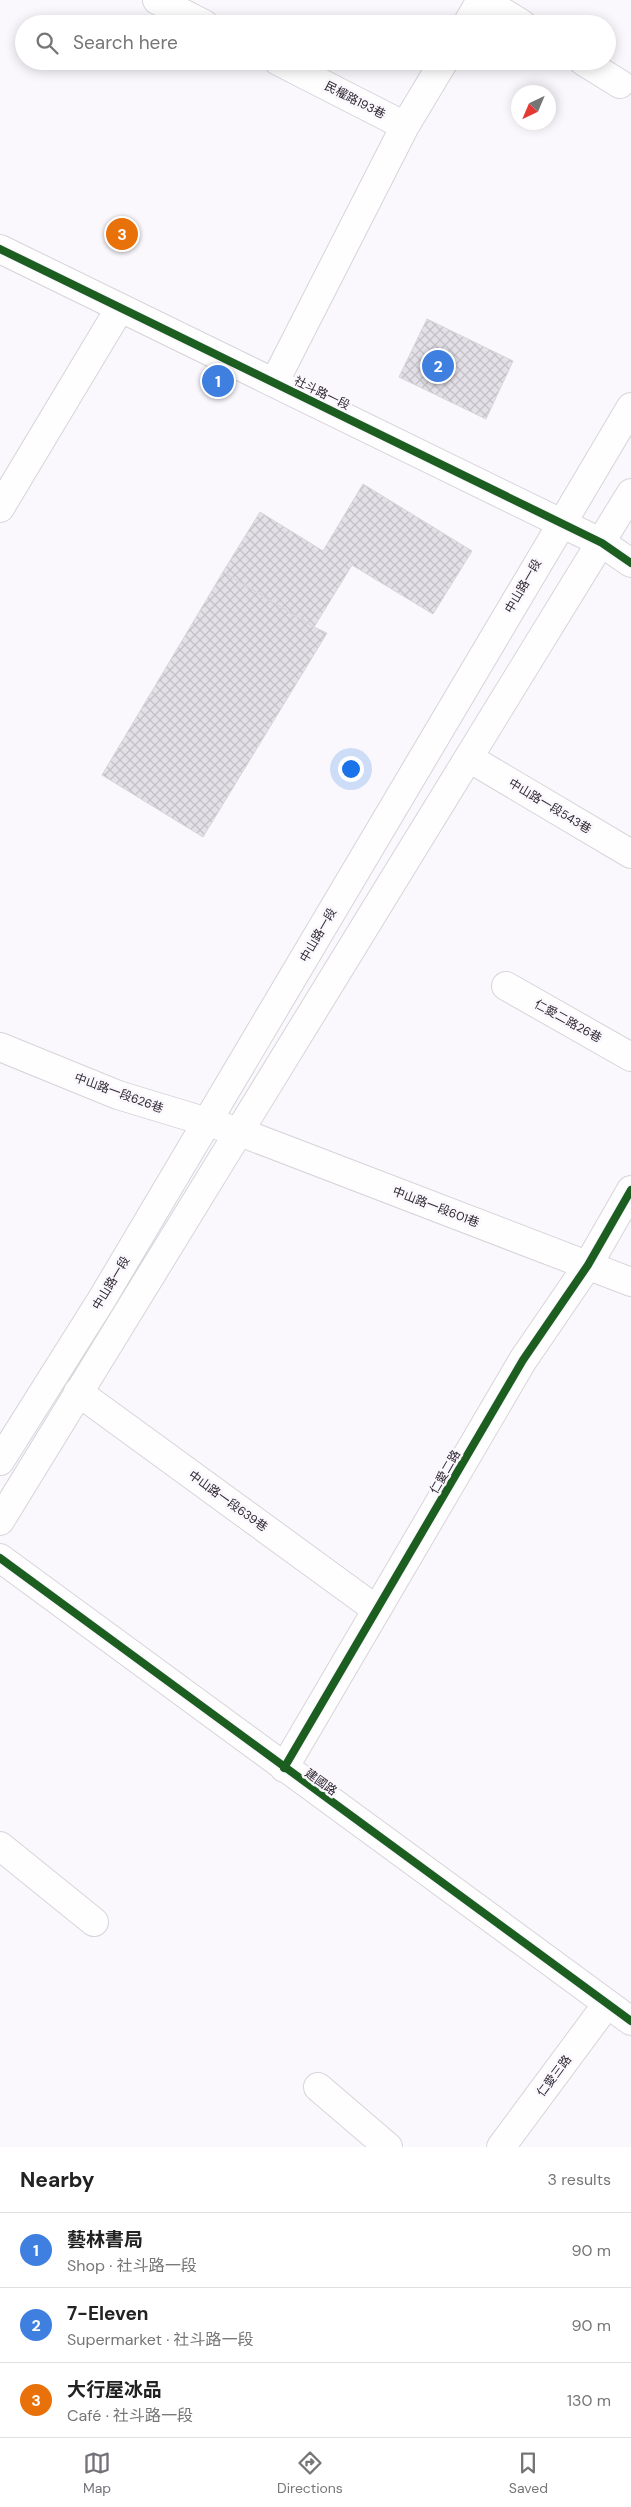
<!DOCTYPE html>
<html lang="en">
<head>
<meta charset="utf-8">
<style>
	:root { --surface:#fff; --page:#f6f6f6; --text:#222; --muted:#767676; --line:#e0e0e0; --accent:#757179 }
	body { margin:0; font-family:"DM Sans","Noto Sans TC",sans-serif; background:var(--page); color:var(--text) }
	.compass { position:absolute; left:511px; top:85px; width:45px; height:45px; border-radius:50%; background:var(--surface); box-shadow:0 2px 12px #0003; rotate:224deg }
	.you { position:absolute; left:350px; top:768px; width:18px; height:18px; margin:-12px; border:4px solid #fff; border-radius:50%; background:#1a73e8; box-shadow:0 0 0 8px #1a73e833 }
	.badge { display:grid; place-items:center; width:32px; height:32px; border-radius:50%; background:var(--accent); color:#fff; font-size:16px; font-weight:700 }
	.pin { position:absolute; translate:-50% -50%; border:2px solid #fff; box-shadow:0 1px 5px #0006 }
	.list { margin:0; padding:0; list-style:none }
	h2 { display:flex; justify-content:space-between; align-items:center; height:65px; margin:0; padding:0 20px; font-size:21px }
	h2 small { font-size:16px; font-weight:400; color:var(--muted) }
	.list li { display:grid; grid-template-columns:32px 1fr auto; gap:15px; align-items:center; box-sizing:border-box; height:75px; padding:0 20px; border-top:1px solid var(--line) }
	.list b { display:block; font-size:19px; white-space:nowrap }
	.list p { margin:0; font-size:16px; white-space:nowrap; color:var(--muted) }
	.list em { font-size:16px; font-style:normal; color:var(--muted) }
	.icon { flex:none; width:28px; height:28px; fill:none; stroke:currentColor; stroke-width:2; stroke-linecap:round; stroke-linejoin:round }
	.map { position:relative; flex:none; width:631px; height:2147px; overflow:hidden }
	.search { position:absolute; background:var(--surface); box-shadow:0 2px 12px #0003; left:15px; right:15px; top:15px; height:55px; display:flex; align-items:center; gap:12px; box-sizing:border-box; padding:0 18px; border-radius:28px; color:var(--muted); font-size:19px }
	.sheet { height:290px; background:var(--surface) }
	nav { display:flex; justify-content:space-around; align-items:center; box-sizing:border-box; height:70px; border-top:1px solid var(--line); background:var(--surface); font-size:14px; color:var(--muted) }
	nav a { display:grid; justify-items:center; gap:2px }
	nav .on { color:var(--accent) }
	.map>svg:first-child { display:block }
	.building { fill:url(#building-cross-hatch); stroke:#d8d5dc }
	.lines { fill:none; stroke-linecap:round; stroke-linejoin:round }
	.minor-casing { stroke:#d7d4da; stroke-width:30 }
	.major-casing { stroke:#d7d4da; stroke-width:30 }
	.minor { stroke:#fefeff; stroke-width:28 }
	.major { stroke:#fefeff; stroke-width:28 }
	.cycleway-casing { stroke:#faf7fd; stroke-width:11 }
	.cycleway { stroke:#1b5e20; stroke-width:8 }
	.labels { text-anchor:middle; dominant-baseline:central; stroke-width:5; stroke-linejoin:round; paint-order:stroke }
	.street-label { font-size:12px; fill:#2e2832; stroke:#faf7fd }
</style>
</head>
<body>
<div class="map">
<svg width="631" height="2147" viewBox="0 0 631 2147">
	<defs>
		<pattern id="building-cross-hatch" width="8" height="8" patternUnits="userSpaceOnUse" patternTransform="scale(1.25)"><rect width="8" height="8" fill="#e4e0e8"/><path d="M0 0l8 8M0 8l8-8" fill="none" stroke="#c4c0c7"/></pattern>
	</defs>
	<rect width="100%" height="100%" fill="#faf8fc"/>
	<!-- building -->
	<path class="building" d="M427,319L513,361L486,419L399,377Z
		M363,484L472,551L433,614L352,565L314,627L223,572L260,512L323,551Z
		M223,572L314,627L327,633L203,837L102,775Z"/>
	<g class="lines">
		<defs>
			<path id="minor" d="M157,0L204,24
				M483,0L522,24
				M467,24L481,0
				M278,61L405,126
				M583,61L620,84
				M0,249L602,543L631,563
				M274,383L405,126L444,61
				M0,508L120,308
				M469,758L631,854
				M506,986L631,1057
				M0,1047L118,1095L240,1132L631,1282
				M78,1392L377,1610
				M0,1558L631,2021
				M284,1768L523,1360L588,1265L631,1190
				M0,1846L94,1922
				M318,2087L388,2147
				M501,2147L607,2004"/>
			<path id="major" d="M0,1461L102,1299L631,407
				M0,1521L631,493"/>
		</defs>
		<!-- minor casing -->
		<use href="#minor" class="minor-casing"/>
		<!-- major casing -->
		<use href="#major" class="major-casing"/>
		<!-- minor -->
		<use href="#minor" class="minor"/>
		<!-- major -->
		<use href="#major" class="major"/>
		<defs>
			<path id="cycleway" d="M0,249L602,543L631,563
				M0,1558L631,2021
				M284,1768L523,1360L588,1265L631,1190"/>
		</defs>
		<!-- cycleway casing -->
		<use href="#cycleway" class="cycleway-casing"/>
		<!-- cycleway -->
		<use href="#cycleway" class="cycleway"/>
	</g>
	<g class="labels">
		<!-- street labels -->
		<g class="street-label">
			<text transform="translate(355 100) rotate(27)">民權路193巷</text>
			<text transform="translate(322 393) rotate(26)">社斗路一段</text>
			<text transform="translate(523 586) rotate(-60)">中山路一段</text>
			<text transform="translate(550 806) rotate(31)">中山路一段543巷</text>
			<text transform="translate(318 935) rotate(-60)">中山路一段</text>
			<text transform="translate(568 1021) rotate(29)">仁愛二路26巷</text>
			<text transform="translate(119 1093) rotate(20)">中山路一段626巷</text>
			<text transform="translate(436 1207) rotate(21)">中山路一段601巷</text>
			<text transform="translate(111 1283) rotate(-59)">中山路一段</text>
			<text transform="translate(445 1472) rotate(-60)">仁愛二路</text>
			<text transform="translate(228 1501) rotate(36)">中山路一段639巷</text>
			<text transform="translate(321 1782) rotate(36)">建國路</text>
			<text transform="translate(554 2076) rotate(-53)">仁愛三路</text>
		</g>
	</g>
</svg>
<svg class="compass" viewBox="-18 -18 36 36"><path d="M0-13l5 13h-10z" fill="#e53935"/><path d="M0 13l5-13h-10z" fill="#767676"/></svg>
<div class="you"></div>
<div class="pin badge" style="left:218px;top:381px;background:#3f7fe0">1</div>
<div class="pin badge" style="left:438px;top:366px;background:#3f7fe0">2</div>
<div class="pin badge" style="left:122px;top:234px;background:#e8710a">3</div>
<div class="search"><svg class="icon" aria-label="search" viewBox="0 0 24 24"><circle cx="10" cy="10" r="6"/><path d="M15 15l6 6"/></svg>Search here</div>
</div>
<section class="sheet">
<h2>Nearby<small>3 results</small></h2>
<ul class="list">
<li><span class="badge" style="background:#3f7fe0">1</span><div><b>藝林書局</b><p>Shop · 社斗路一段</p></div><em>90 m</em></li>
<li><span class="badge" style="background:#3f7fe0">2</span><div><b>7-Eleven</b><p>Supermarket · 社斗路一段</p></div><em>90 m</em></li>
<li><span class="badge" style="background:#e8710a">3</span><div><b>大行屋冰品</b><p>Café · 社斗路一段</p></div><em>130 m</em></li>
</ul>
</section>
<nav>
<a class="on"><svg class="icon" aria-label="map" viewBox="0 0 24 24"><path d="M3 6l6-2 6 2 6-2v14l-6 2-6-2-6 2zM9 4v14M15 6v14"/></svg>Map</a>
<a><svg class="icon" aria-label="directions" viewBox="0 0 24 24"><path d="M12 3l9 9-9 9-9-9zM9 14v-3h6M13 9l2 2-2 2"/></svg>Directions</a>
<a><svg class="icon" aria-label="saved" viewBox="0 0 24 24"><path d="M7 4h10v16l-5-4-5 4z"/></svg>Saved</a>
</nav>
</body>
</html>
